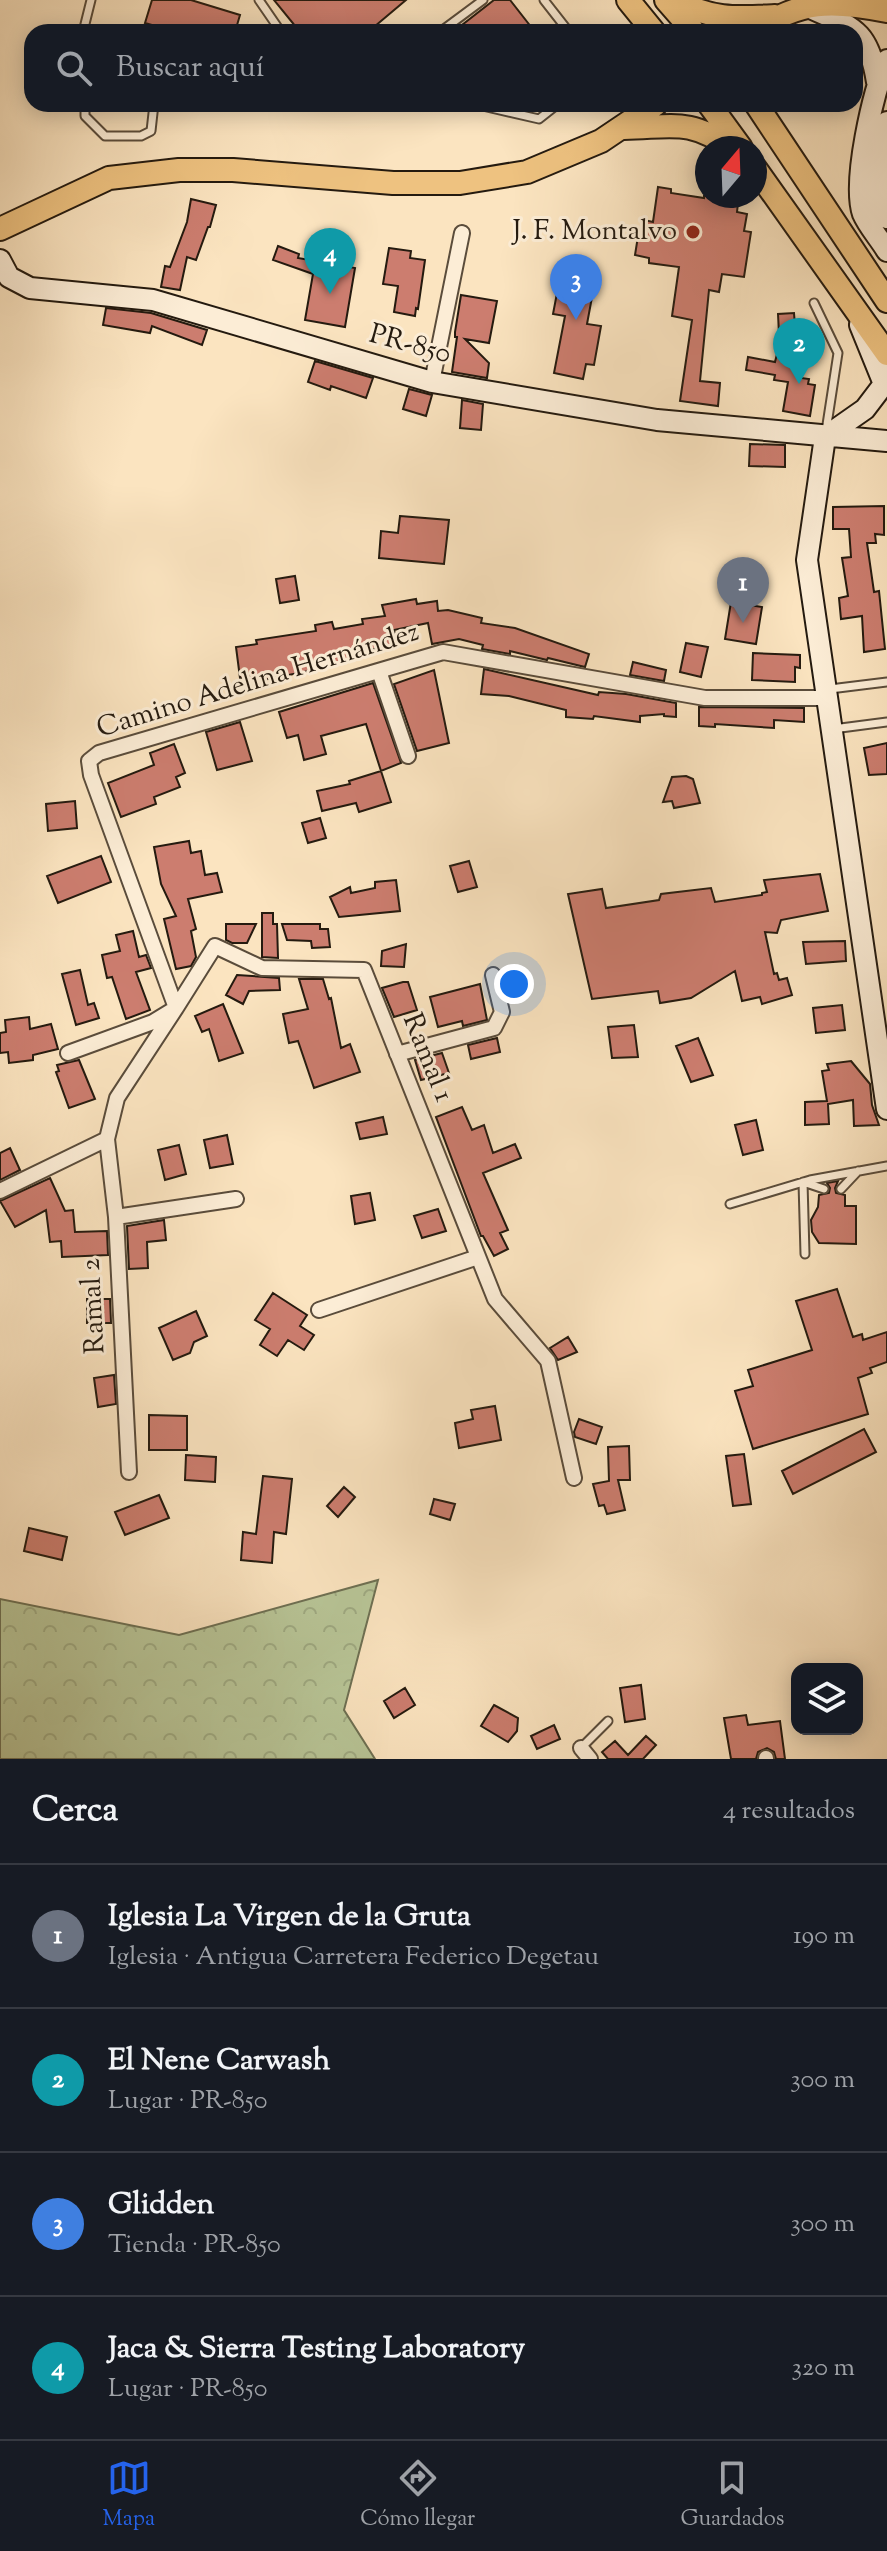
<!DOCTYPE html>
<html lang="es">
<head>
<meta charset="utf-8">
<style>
	:root { --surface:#171b24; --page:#20242c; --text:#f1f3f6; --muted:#9ea1a6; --line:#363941; --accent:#2563eb }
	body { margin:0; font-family:"Sorts Mill Goudy",serif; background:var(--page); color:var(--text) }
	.controls { position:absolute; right:24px; bottom:24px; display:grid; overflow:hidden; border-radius:16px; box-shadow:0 4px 20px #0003 }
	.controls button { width:72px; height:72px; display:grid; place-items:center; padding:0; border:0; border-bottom:2px solid var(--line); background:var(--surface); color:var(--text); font:40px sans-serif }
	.compass { position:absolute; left:695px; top:136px; width:72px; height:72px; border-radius:50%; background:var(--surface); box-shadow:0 4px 20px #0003; rotate:19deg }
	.you { position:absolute; left:514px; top:984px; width:28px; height:28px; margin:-20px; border:6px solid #fff; border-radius:50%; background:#1a73e8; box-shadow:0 0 0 12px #1a73e833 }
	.badge { display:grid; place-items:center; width:52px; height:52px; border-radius:50%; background:var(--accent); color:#fff; font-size:26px; font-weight:700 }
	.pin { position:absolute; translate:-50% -66px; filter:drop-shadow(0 2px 4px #0008) }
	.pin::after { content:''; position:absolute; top:42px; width:28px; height:24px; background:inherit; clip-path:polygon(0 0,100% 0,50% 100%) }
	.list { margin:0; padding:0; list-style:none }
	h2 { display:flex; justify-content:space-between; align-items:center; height:104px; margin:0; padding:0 32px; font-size:34px }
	h2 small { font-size:26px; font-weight:400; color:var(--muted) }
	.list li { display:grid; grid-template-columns:52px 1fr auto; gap:24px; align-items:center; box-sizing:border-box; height:144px; padding:0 32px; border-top:2px solid var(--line) }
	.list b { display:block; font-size:30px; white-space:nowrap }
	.list p { margin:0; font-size:26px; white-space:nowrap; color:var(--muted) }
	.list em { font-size:26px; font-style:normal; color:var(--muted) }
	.icon { flex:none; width:44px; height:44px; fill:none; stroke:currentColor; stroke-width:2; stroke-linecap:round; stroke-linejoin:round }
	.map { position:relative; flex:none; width:887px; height:1759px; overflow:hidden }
	.search { position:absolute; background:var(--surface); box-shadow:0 4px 20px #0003; left:24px; right:24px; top:24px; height:88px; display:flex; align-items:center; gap:20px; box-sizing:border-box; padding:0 28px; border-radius:24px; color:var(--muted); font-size:30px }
	.sheet { height:680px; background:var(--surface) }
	nav { display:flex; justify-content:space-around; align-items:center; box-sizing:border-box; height:112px; border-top:2px solid var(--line); background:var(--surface); font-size:22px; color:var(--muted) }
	nav a { display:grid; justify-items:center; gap:4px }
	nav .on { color:var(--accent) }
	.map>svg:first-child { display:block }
	.forest { fill:url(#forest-crowns); stroke:#6e7053; stroke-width:2 }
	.building { fill:#cc7d6f; stroke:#241a0f; stroke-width:2 }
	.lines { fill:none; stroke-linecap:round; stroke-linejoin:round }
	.lane-casing { stroke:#5a4c3b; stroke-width:11 }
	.street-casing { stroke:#5a4c3b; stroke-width:18 }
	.secondary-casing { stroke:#241a0f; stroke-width:24 }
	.primary-casing { stroke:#241a0f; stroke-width:26 }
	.lane { stroke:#fcedd6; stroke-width:7 }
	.street { stroke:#fcedd6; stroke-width:14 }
	.secondary { stroke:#fcedd6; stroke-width:20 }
	.primary { stroke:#eec280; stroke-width:22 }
	.poi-dot { fill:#8f2418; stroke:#fcedd6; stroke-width:3 }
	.labels { text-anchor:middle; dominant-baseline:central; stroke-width:6; stroke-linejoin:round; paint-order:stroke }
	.poi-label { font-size:28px; fill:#241a0f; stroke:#fcedd6; text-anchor:end }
	.street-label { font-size:28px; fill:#241a0f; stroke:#fcedd6 }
</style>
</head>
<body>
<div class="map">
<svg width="887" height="1759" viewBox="0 0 887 1759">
	<defs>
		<pattern id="forest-crowns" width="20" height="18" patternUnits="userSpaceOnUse" patternTransform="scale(2)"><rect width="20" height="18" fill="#b8c597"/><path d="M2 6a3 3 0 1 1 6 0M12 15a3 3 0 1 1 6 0" fill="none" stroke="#9ea981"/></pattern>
	</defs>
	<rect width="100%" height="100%" fill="#fbe4c0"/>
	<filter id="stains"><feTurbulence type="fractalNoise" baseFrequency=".0025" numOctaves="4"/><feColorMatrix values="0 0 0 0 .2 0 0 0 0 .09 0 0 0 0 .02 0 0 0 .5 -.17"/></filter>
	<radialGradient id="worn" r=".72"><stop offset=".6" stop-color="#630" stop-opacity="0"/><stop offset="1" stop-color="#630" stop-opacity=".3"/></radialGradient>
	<!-- forest -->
	<path class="forest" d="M378,1580L344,1710L375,1759H0V1599L179,1635Z"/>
	<!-- building -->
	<path class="building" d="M152,0H191L240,15L235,32H176L145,23Z
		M274,0H406L368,32H300Z
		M494,0H510L535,32H453Z
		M658,187L671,189V193L704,198V196H733L732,202L738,203L737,212L747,214L744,231L751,232L744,277L722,274L719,292L709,290L700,381L720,383L718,406L680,401L692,320L672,316L679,267L649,263V258L635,255L639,230L643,231L644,220L653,222Z
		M191,199L216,205L210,227H208L196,260L187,257L180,290L161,287L165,266L170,267L187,222Z
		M278,246L299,254L298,258L355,268L345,327L305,320L313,274L273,260Z
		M389,248L411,251L410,258L425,260L418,309L416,308L415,316L394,312L398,286L383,284Z
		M562,267L574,269L572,277L595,281L587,324L601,326L594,365L586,364L583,379L554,373L565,316L553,314Z
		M461,295L497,301L489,343L465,339L489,363L487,378L452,372L457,337H455V332Z
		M106,308L151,313L207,330L202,345L152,326L150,333L103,325Z
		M794,313L797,353L805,354L801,378L809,379L808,384L815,385L810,416L783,411L788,382L774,380L775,375L746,370L748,357L775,362L777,354L780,355L778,314Z
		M315,361L373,378L366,398L331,386L330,390L308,382Z
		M409,389L432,395L426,416L403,409Z
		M462,400L483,404L481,430L460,428Z
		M750,444L785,445V467L749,466Z
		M884,506V535L875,534L876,543H867L874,592L879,591L885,649L864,652L862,616L841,619L839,598L848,596L842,558L851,557L849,529H833V507Z
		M400,516L449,520L444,564L379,558L381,531L398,533Z
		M295,576L299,600L280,603L276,579Z
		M416,599L417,604L437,601L438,611L448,610L482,618L481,623L515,628L589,654L585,667L548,658L547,660L510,651V654L482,649L483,645L459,639L432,644L428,623L394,630L398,646L349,652L350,660L318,665L319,669L263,680V675L240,678L236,647L257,644L256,640L316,631L315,625L332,622L334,629L363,624L362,619L385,616L382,605Z
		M731,602L762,607L756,644L725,639Z
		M686,643L708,647L701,677L680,672Z
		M753,653L800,655V668L795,667V682L752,680Z
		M633,662L666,670L664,681L630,675Z
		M484,669L598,695L599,692L626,694L676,703V717L664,716V714L640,716V722L594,716L593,719L566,717V710L509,696L481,694Z
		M434,670L449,743L417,751L394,684Z
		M373,683L401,763L381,771L366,724L321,736L326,754L304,760L298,735L287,738L279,712Z
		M699,707L804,708V722L774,720V728L715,724V727L699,726Z
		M240,722L252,761L217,770L206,732Z
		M887,743V774L869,775L864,748Z
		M174,744L185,773L176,777L180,787L154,797L156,804L121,817L108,783L154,765L150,753Z
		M381,771L391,802L359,812L356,803L322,811L317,791L350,784L349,781Z
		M686,776L693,779L700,803L674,808L672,801L663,802L672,777Z
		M75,801L77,828L48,831L46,804Z
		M320,818L326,838L308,843L302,823Z
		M189,841L191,853L201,851L205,875L217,873L222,892L188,899L196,929L191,931L196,957L191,966L176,969L164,919L176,916L161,884L154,847Z
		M101,856L111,882L58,903L47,876Z
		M469,861L477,887L458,892L450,866Z
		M820,874L828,911L781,920L777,933L765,932L774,974L777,973L779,980L787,978L792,995L762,1004L760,997L742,1001L735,971L691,998L660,1003L658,991L592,999L568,894L602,889L606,908L659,900L661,894L711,888L715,902L762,895V893L767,892L764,880Z
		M396,880L400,911L339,917L330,897L350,887L351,893L375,888V882Z
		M262,913H273V924H277L278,958L262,957Z
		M226,924H256L247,943H232L226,940Z
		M282,924H320V929H328L330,947L312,948L311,941L287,940Z
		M133,931L139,957L146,955L151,968L136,972L150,1010L126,1019L112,977L107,978L102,955L120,951L116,935Z
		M845,941L846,961L806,964L803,942Z
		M406,944L404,967L381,966L382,951Z
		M80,970L88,1005L94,1003L99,1018L76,1025L62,974Z
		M237,975L279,978L280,990L249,991L243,1004L226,995Z
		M299,979H323L329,999L331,998L341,1048L350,1044L360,1072L314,1088L298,1041L289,1043L283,1014L308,1009Z
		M403,982H408L417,1010L394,1017L382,988Z
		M480,984L487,1020L463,1026L462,1021L438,1027L430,997Z
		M223,1004L243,1053L219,1061L209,1029L202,1032L195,1016Z
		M842,1005L845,1030L816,1033L813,1008Z
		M29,1017L30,1029L51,1024L58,1049L33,1055V1060L9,1063L8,1052L0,1053V1033L6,1032L5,1020Z
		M634,1025L638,1057L612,1058L608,1027Z
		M497,1038L500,1052L471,1059L468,1045Z
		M698,1038L713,1075L691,1082L676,1046Z
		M442,1053L449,1073L421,1080L415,1060Z
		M79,1060L95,1099L69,1108L56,1072L59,1071L57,1065Z
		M851,1061L870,1084L872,1105L879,1125L854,1126L853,1100L828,1104L829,1124L805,1125V1102L827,1101L822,1071L829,1070L827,1064Z
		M462,1107L472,1130L484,1125L493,1153L515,1144L521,1158L483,1173L508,1230L500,1233L508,1249L494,1256L483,1236H481L436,1117Z
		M383,1117L387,1134L360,1139L356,1123Z
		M756,1120L763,1150L743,1155L735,1125Z
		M227,1135L233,1164L210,1168L204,1140Z
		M179,1145L186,1174L165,1180L158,1150Z
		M10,1148L20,1170L0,1180V1153Z
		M50,1178L65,1211L73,1210L75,1232L107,1231L108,1255L62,1257L61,1241L50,1242L46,1210L15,1227L0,1201Z
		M838,1181L835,1188L836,1193L845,1195V1206H856V1244L819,1243L812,1232L811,1220L818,1207L819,1195L829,1193L830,1188L827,1183Z
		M370,1193L375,1220L355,1224L351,1196Z
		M438,1209L446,1231L422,1238L414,1216Z
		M164,1220L166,1240L147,1242L148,1268L129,1269L127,1226Z
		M837,1289L853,1337L862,1334L863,1340L887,1332V1362L870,1368L872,1373L858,1378L868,1414L753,1449L735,1391L753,1386L748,1370L812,1350L796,1301Z
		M273,1293L307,1315L300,1326L314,1335L304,1350L288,1340L277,1356L260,1345L270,1329L255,1320Z
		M87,1299H110L111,1323H87Z
		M196,1311L207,1336L194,1342L190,1353L173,1360L159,1328Z
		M568,1337L577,1352L558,1360L550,1348Z
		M114,1375L116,1404L98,1407L94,1378Z
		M495,1406L501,1440L459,1448L455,1423L473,1419L471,1410Z
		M149,1415L187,1416V1450H149Z
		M579,1419L602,1427L596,1444L575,1437L574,1432Z
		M864,1429L876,1452L793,1494L782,1471Z
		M629,1446L630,1480H618L625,1510L607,1514L604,1505L599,1506L593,1484L609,1481L608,1447Z
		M744,1454L751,1504L733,1506L726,1456Z
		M186,1455L216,1457L215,1482L185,1480Z
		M263,1476L292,1479L286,1534L274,1532L272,1563L241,1560L243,1532L256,1534Z
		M344,1487L355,1497L338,1517L327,1506Z
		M159,1495L169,1518L125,1535L115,1512Z
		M434,1499L455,1504L450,1520L430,1514Z
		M29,1528L67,1537L62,1560L24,1551Z
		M641,1685L645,1719L625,1722L620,1688Z
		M405,1688L415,1705L394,1718L384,1701Z
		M494,1705L518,1718L517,1731L508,1742L481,1726Z
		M746,1715L748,1725L780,1721L785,1759H776L774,1752L767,1748L758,1752L756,1759H731L724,1718Z
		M554,1725L560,1739L537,1749L531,1736Z
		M646,1736L656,1745L643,1759H608L602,1752L615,1741L628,1755Z"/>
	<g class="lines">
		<defs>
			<path id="lane" d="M259,0L281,32
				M544,0L569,32
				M83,32L91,0
				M440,32L483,0
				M85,104V116L105,136H141L151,131L154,104
				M474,104L539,119L558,104
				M814,303L838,353L826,431
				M830,689L887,682
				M833,729L887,722
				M841,1189L858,1171
				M730,1204L810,1180L887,1166
				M805,1254L803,1182L824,1189
				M581,1748L608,1721"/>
			<path id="street" d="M432,382L462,233
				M379,671L408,756
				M68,1053L153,1022L176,1008L215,946L262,968L364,970L495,1299L548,1361L574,1478
				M397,1054L494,1028L502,1012L493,975
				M107,1139L116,1217L129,1472
				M0,1191L107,1139L117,1098L176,1008L91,775L89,761L99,753L443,652L705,698H826
				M116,1217L236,1199
				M319,1310L478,1257
				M581,1748L590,1759
				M766,1758V1759"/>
			<path id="secondary" d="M802,4C849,27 868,25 877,82
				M887,60C873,91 852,182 863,214C868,226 880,239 887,251
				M887,122L879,157L877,198L887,218
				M0,260L9,277L30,288L153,300L432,382L657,420L887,441
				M825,437L807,560L887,1109
				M825,437L865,409L884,384L860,325"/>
			<path id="primary" d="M628,0L654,32
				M666,0L694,32
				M676,0C710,20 737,18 775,16
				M753,32C800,0 831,0 887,11
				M709,104L741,148
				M756,104L887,301
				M624,128C674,127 688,118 732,148
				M755,168L887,354
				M0,229L109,178L179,170H233L393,183H460L527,172L601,141L656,104"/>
		</defs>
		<!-- lane casing -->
		<use href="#lane" class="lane-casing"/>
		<!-- street casing -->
		<use href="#street" class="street-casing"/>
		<!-- secondary casing -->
		<use href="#secondary" class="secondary-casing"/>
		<!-- primary casing -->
		<use href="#primary" class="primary-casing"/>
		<!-- lane -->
		<use href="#lane" class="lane"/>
		<!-- street -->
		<use href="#street" class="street"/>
		<!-- secondary -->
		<use href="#secondary" class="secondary"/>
		<!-- primary -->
		<use href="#primary" class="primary"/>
	</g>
	<!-- markers -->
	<circle class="poi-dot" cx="693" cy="232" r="8"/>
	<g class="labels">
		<!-- poi labels -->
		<g class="poi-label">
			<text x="677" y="232">J. F. Montalvo</text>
		</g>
		<!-- street labels -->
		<g class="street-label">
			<text transform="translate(410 345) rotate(15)">PR-850</text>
			<text transform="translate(258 681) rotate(-17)">Camino Adelina Hernández</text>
			<text transform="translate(427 1058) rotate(68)">Ramal 1</text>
			<text transform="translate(94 1306) rotate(-93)">Ramal 2</text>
		</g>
	</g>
	<rect width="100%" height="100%" filter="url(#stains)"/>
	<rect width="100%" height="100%" fill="url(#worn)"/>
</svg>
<div class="controls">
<button><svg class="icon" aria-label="layers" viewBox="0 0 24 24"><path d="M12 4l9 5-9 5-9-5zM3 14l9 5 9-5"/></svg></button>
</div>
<svg class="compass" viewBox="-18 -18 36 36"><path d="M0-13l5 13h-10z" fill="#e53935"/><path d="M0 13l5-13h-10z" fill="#9ea1a6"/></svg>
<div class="you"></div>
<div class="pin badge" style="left:743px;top:623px;background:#6b7280">1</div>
<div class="pin badge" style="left:799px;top:384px;background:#0f9aa8">2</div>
<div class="pin badge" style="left:576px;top:320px;background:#3f7fe0">3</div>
<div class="pin badge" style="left:330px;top:294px;background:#0f9aa8">4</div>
<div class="search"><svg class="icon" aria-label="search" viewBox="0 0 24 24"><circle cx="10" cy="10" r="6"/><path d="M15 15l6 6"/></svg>Buscar aquí</div>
</div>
<section class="sheet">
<h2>Cerca<small>4 resultados</small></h2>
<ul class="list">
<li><span class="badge" style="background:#6b7280">1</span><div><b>Iglesia La Virgen de la Gruta</b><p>Iglesia · Antigua Carretera Federico Degetau</p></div><em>190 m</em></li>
<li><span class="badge" style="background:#0f9aa8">2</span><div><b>El Nene Carwash</b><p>Lugar · PR-850</p></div><em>300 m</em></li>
<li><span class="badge" style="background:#3f7fe0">3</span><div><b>Glidden</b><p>Tienda · PR-850</p></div><em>300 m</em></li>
<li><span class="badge" style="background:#0f9aa8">4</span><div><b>Jaca &amp; Sierra Testing Laboratory</b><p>Lugar · PR-850</p></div><em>320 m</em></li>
</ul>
</section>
<nav>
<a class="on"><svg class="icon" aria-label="map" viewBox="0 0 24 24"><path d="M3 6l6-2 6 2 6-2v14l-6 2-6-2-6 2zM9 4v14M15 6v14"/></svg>Mapa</a>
<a><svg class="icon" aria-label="directions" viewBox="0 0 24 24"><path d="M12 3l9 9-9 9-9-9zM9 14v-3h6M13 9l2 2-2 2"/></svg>Cómo llegar</a>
<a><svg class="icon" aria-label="saved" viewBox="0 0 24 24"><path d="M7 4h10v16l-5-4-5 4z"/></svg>Guardados</a>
</nav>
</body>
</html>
